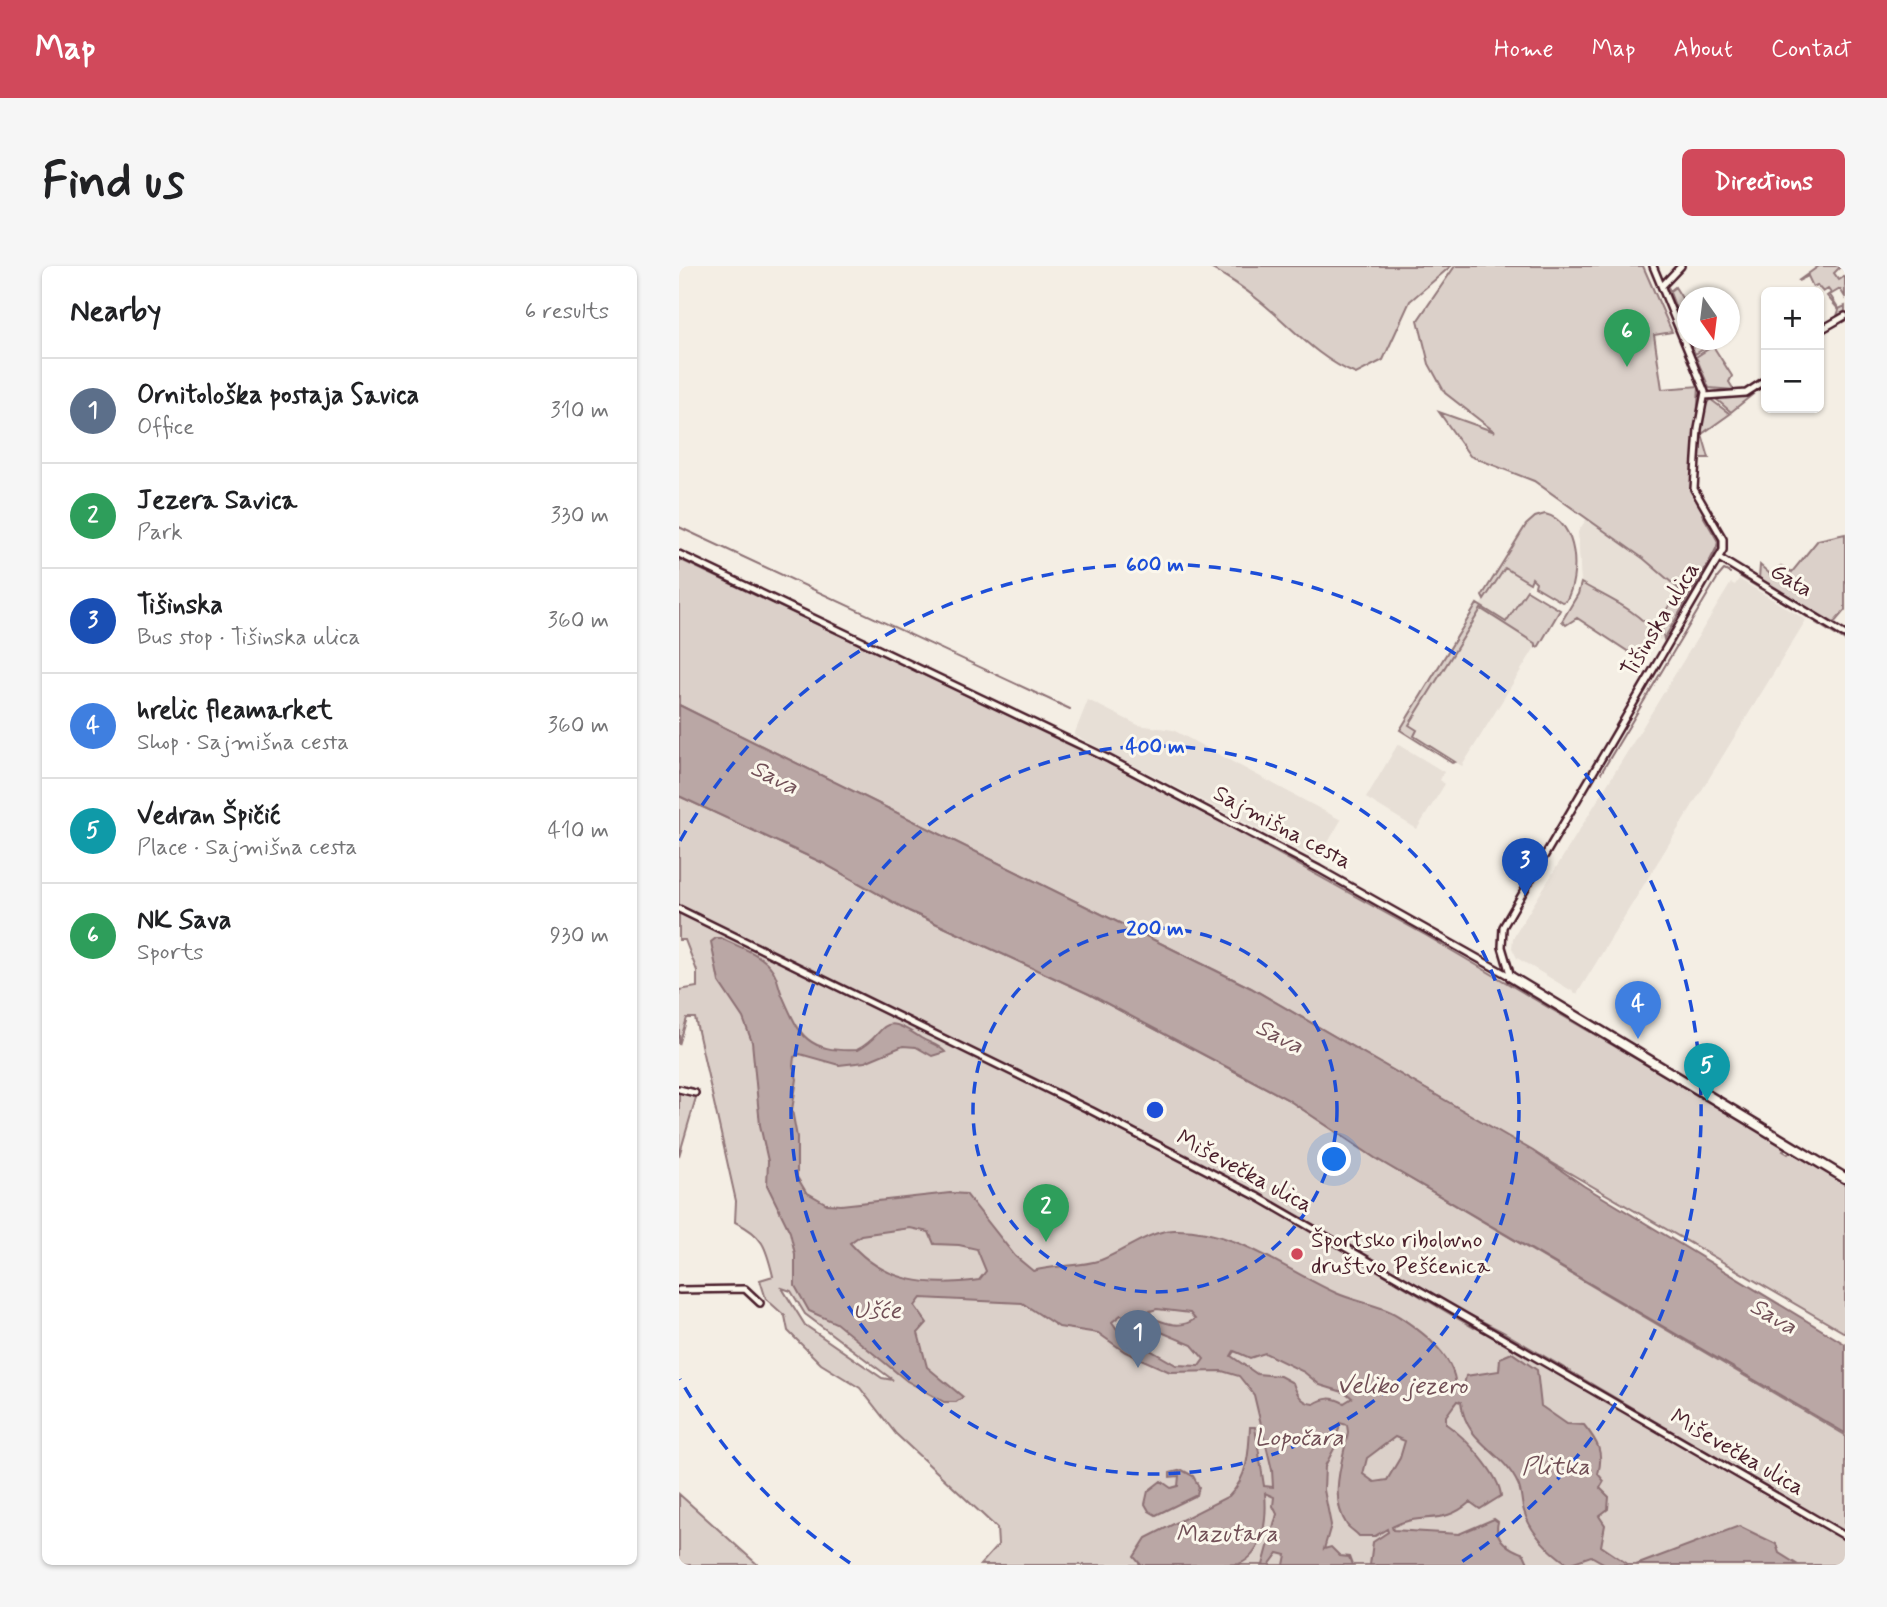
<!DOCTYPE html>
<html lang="en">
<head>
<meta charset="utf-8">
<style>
	:root { --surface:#fff; --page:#f6f6f6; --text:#202124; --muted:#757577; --line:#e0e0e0; --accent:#d1495b }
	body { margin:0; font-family:Mynerve,sans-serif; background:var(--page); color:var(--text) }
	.controls { position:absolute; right:21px; top:21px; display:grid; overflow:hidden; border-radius:10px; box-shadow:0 2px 5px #0004 }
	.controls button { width:63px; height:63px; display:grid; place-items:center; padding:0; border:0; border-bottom:2px solid var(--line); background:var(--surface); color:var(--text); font:35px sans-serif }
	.compass { position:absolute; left:998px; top:21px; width:63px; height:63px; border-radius:50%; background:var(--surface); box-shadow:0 2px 5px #0004; rotate:166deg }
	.you { position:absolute; left:656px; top:894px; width:24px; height:24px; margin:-18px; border:5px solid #fff; border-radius:50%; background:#1a73e8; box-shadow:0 0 0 10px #1a73e833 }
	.badge { display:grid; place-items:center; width:46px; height:46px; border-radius:50%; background:var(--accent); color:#fff; font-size:23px; font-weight:700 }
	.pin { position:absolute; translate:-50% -58px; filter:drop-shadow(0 2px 4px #0008) }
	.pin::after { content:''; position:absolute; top:37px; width:24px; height:21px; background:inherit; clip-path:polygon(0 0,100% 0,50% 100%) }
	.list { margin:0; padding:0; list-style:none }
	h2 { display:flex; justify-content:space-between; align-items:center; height:91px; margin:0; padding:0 28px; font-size:30px }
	h2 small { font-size:23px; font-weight:400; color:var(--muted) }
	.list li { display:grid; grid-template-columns:46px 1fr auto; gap:21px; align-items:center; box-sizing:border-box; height:105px; padding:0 28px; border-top:2px solid var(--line) }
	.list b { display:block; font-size:26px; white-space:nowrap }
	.list p { margin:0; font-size:23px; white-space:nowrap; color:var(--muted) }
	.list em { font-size:23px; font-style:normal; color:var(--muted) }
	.map { position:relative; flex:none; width:1166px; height:1299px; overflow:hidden; border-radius:10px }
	header { display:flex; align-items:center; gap:42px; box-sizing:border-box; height:98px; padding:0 35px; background:var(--accent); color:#fff }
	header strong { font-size:33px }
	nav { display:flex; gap:38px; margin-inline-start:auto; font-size:24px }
	.intro { display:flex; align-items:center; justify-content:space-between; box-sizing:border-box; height:168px; padding:0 42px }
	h1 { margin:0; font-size:49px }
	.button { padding:18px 32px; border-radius:10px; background:var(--accent); color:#fff; font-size:24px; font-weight:700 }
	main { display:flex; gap:42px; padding:0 42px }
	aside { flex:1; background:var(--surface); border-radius:10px; box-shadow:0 2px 5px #0004 }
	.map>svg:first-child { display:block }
	.built { fill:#e7dfd6 }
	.green { fill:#dbd0c9; stroke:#92787a; stroke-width:2; fill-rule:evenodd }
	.water { fill:#baa7a5; stroke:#8d7174; stroke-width:2; fill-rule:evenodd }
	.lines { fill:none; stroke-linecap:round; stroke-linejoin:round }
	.stream { stroke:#8d7174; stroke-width:2 }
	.street-casing { stroke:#4a1f2b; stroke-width:10 }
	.secondary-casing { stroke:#4a1f2b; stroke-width:13 }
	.street { stroke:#fbf7ec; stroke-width:5 }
	.secondary { stroke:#fbf7ec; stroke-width:8 }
	.ring { fill:none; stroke:#1d4ed8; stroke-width:3.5; stroke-dasharray:12 9 }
	.poi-dot { fill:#d1495b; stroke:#fbf7ec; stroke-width:2.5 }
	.labels { text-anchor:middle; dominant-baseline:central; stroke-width:6; stroke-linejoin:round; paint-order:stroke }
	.street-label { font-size:23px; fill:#4a1f2b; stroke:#fbf7ec }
	.poi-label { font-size:23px; fill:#4a1f2b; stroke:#fbf7ec; text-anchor:start }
	.water-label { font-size:24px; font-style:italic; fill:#714f56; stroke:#fbf7ec }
	.centre { fill:#1d4ed8; stroke:#fbf7ec; stroke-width:3.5 }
	.ring-label { font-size:21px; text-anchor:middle; font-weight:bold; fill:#1d4ed8; stroke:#fbf7ec; stroke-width:6; stroke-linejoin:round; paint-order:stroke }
</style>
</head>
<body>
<header>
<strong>Map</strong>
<nav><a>Home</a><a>Map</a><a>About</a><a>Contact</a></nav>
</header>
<div class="intro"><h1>Find us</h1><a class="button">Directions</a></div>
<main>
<aside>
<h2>Nearby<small>6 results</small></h2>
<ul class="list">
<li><span class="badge" style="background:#5c6f8a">1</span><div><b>Ornitološka postaja Savica</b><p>Office</p></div><em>310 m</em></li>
<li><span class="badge" style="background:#2e9e5b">2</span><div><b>Jezera Savica</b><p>Park</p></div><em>330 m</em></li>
<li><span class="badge" style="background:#1a4fb4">3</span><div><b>Tišinska</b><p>Bus stop · Tišinska ulica</p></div><em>360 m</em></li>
<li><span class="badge" style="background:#3f7fe0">4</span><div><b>hrelic fleamarket</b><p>Shop · Sajmišna cesta</p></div><em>360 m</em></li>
<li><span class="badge" style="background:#0f9aa8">5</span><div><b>Vedran Špičić</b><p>Place · Sajmišna cesta</p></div><em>410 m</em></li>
<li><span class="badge" style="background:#2e9e5b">6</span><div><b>NK Sava</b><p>Sports</p></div><em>930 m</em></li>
</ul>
</aside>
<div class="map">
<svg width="1166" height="1299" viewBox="0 0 1166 1299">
	<rect width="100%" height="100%" fill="#f4eee4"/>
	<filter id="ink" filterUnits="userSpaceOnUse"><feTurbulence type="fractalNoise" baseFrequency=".0143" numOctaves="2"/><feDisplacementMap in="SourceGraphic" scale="14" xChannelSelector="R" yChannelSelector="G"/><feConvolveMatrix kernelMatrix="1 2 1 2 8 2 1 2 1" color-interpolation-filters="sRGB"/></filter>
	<g filter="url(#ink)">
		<!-- built -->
		<path class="built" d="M908,252L965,293L1000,323L981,355L985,373L981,374L957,348L902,317L899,266Z
			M825,301L851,317L827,356L801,340Z
			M1060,313L1127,354L898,728L838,692L833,682L834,672L1052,317L1056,319Z
			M802,343L858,378L783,500L734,470L730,460Z
			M409,434L459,459L494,464L662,554L639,594L395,469Z
			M719,478L765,506L761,514L766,518L738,563L687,532Z"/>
		<!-- green -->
		<path class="green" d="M528,0H772L731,35L704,94L677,108C638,92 614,62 582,36C565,22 547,10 528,0Z
			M776,0H964L993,66L975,69L983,123L1020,120L1014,225L1039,275L1037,285L985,373L981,355L1000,323L965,293L855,215L791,190L760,146L816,166L766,127L750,98L739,54Z
			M1140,0H1166V5L1162,0L1155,7L1160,14L1166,10V31L1161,23L1151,29L1160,43L1166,40V45L1158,50L1160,44L1148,30L1152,27L1149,23L1144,26L1138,19L1134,21L1129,10L1119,15Z
			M989,21L991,25L996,21L1008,40V54L1002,56Z
			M1010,74H1030L1033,78L1016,88Z
			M1034,80L1053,110L1050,116L1055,124L1030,122L1017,91Z
			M1073,129L1052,146L1036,132Z
			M1031,133L1051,148L1023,168L1030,192H1021C1022,176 1020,145 1031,133Z
			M866,248C900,256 901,311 887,335L883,336L856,320L857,316L853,312L851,317L826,302L805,334L803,330L847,259L856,251Z
			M1166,268V344L1155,357L1080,313L1081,299L1091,308L1102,300L1113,306L1139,274Z
			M0,293L416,490L533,551L748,670L1107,881L1104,885L1109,888L1112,884L1166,918V1067L572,722L0,439Z
			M902,317C928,332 959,344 977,369L962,394L898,352L887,359L883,355L899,328Z
			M848,324L881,344L860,380L857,381V378L802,343L730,459L738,464L735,470L776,496L773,497L721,464L798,338L827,356Z
			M0,530L144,597L230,645L410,728L608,833L696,892L1166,1169V1267L824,1066L789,1048L787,1050L585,931L414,843L0,642Z
			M0,646L412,847L582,936L795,1062L798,1059L1166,1273V1299H301L319,1279L318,1262L217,1168L181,1122L142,1098L109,1065L106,1050L87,1033L81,1014L94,1010C87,981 84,969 56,956L57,935L16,752H8L0,779V724L18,721V705L6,674H0ZM103,1022L112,1025L126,1048L214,1114L203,1112L126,1059Z
			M0,823L18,828L0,890Z
			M0,1228L79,1299H0Z"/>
		<!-- water -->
		<path class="water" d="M0,439L572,722L854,885L905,920L1166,1078V1167L696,892L608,833L561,808L410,728L230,645L144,597L0,530Z
			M37,672H42C59,681 82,687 93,703C99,711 99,720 103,729C121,770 127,786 178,784C210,768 198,742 242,772C250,777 259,778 266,786L253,790L237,781L224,780L186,796L160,799L121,788L115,791L114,800L118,813L113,844L118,871V911L127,926L148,938L162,939L271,927L287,928L336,990L354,1005C376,999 401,1001 422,994C446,985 469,965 495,964C555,962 606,1004 657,1027C675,1035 695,1038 712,1046C721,1050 744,1067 751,1074C765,1087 777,1104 777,1123H784L787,1110L820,1105L821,1092L833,1087L858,1104L862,1140L888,1158L905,1159C919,1176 925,1187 919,1208L925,1215L921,1222L930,1231L929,1243L920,1250L926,1259L922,1280L950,1299H928L912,1290L889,1298C870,1285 852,1268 845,1245C842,1236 843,1226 839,1218C823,1183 787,1179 782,1136L778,1135L767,1150V1158C785,1170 821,1209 822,1230L801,1243L791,1236C763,1261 743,1245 713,1261L714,1264L780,1268L815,1253L819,1256C814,1274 831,1283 845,1288L850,1299H691L694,1276L709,1266L708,1263L696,1270H680C677,1266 671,1263 668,1259C649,1230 664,1195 669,1166L668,1159L661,1157L656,1181L646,1200L645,1224L652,1259L645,1283L652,1281L661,1290L670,1291L673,1299H605L607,1289L599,1287L590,1299H584L598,1248L594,1240L595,1231L586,1227C588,1250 586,1288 560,1298C545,1299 482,1299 462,1299L455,1291L467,1272L550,1230C569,1211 570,1186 571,1161H576L585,1220L594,1221L593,1204L575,1129L560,1110L543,1105L491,1106L446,1086L419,1067L380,1061L343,1037L242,1032L236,1040L248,1057L239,1067L248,1101L284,1131L277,1136H265L228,1115L157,1057L130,1045L116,1020V988L111,966L88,919L89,895L81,859L73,776L64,752L40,716L32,676ZM231,962L250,966L255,978L280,979L298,983L307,1005L300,1014C250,1021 206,1017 171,977L182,969ZM478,1043L511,1047L516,1053C501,1063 489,1058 473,1052L471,1045ZM442,1049L513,1079L525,1093L520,1100L497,1099L440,1066L433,1056ZM555,1085L571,1092L586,1087L625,1106L641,1119L667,1127L673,1132L665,1137C653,1131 646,1131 635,1138C623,1137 618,1129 614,1117L601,1110L578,1108L552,1090ZM716,1171L726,1175L721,1192L708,1214L695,1216L684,1208L688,1192Z
			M503,1204L514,1210L520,1221L518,1229L477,1249L470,1245L466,1238L469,1225L482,1215L492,1222L499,1220L500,1210L491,1211V1207Z
			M1060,1260L1097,1278L1100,1287L1119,1299H957Z"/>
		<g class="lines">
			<!-- stream -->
			<path class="stream" d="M1023,248L1040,277L1023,310
				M0,261L391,443
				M1060,310L1090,328
				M1099,333L1128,351
				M1137,357L1166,375
				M922,507L1039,311L1045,304L1051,307"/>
			<defs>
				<path id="street" d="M983,20L1002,0
					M1140,65L1166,50
					M1026,130L1067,127L1087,114
					M0,288L430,493L640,603L832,711
					M1040,292L1166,369
					M0,643L413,845L579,931L1166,1270
					M832,711L823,681L824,661L1044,284V273L1015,223L1019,163L1026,126L974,0
					M0,823L16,827
					M0,1024L66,1023L81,1037"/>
				<path id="secondary" d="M832,711L1166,912"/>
			</defs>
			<!-- street casing -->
			<use href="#street" class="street-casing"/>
			<!-- secondary casing -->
			<use href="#secondary" class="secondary-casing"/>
			<!-- street -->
			<use href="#street" class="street"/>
			<!-- secondary -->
			<use href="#secondary" class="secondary"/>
		</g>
	</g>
	<!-- distance rings -->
	<g class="ring">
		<circle cx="476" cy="844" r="182"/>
		<circle cx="476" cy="844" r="364"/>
		<path d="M171 1297A546 546 0 0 1 1 1113M1 575A546 546 0 1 1 781 1297"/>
	</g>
	<!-- markers -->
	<circle class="poi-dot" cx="618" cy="988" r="7"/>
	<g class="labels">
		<!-- street labels -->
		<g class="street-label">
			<text transform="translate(1112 315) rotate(31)">Gata</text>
			<text transform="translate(982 354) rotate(-59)">Tišinska ulica</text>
			<text transform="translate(603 562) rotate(28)">Sajmišna cesta</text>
			<text transform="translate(565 906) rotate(28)">Miševečka ulica</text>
			<text transform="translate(1058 1187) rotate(30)">Miševečka ulica</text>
		</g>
		<!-- poi labels -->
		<g class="poi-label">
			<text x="632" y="975">Športsko ribolovno<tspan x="632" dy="26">društvo Pešćenica</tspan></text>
		</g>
		<!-- water labels -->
		<g class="water-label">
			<text transform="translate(95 512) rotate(27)">Sava</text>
			<text transform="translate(600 771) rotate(27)">Sava</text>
			<text x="198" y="1045">Ušće</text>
			<text transform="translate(1094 1051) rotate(30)">Sava</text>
			<text x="723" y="1120">Veliko jezero</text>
			<text x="620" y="1172">Lopočara</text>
			<text x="877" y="1201">Plitka</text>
			<text x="548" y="1268">Mazutara</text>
		</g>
	</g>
	<circle cx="476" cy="844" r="10" class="centre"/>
	<g class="ring-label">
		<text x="476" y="305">600 m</text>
		<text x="476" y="487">400 m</text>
		<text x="476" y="669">200 m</text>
	</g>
</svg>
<div class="controls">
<button>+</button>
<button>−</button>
</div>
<svg class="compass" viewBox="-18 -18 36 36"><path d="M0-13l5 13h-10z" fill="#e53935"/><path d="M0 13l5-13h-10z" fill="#757577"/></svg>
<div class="you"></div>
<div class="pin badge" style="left:459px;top:1102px;background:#5c6f8a">1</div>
<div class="pin badge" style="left:367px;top:976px;background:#2e9e5b">2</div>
<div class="pin badge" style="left:846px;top:630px;background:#1a4fb4">3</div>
<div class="pin badge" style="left:959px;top:773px;background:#3f7fe0">4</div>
<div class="pin badge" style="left:1028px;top:835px;background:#0f9aa8">5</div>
<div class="pin badge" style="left:948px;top:101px;background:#2e9e5b">6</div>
</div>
</main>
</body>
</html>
